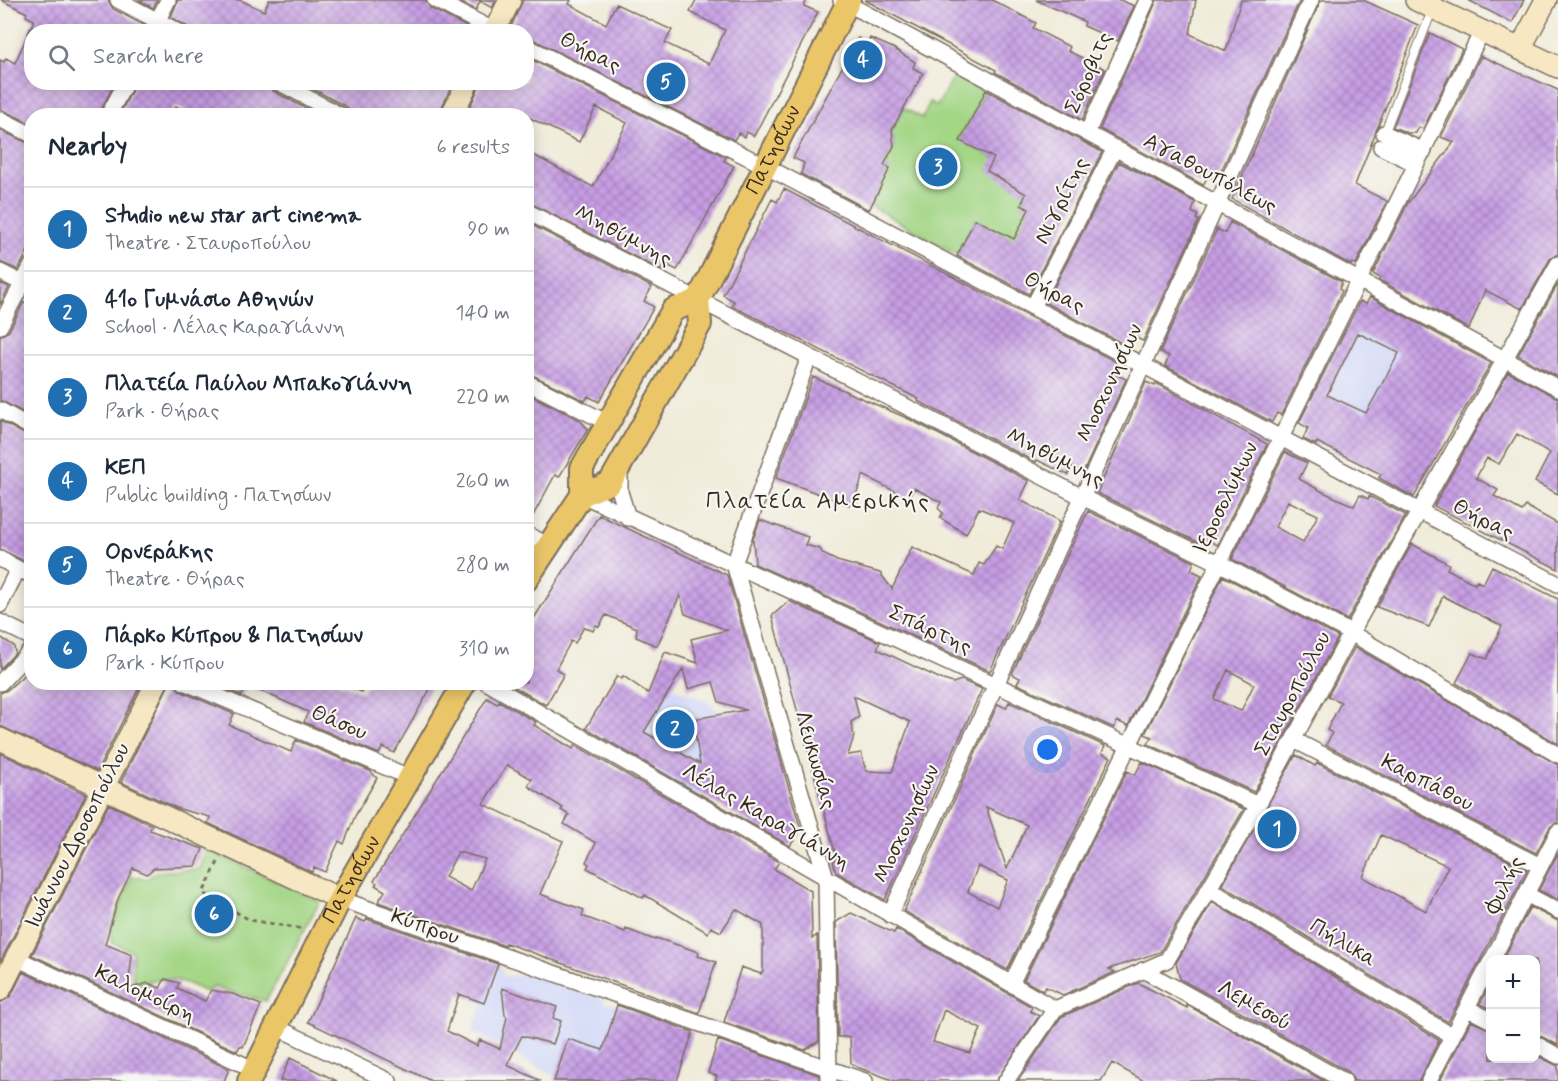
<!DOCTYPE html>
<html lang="en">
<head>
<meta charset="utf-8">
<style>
	:root { --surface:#fff; --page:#f6f6f7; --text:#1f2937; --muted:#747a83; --line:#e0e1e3; --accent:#1f6fb2 }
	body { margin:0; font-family:Mynerve,sans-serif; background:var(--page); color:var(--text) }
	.controls { position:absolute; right:18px; bottom:18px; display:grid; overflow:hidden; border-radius:12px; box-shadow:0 3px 15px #0003 }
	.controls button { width:54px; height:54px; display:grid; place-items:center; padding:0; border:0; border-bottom:2px solid var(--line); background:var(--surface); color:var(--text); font:30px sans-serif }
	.you { position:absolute; left:1048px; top:750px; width:21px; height:21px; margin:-15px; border:4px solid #fff; border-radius:50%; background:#1a73e8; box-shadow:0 0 0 9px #1a73e833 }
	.badge { display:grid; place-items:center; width:39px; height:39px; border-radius:50%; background:var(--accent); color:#fff; font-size:20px; font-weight:700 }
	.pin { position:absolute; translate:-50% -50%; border:3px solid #fff; box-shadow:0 2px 6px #0006 }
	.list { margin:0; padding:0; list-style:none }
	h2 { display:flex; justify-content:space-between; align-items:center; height:78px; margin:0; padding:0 24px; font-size:26px }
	h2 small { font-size:20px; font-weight:400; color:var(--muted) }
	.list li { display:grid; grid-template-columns:39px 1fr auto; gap:18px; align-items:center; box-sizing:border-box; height:84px; padding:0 24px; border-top:2px solid var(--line) }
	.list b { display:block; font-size:22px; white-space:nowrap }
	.list p { margin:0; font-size:20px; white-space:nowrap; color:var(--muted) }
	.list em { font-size:20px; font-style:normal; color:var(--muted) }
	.icon { flex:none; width:33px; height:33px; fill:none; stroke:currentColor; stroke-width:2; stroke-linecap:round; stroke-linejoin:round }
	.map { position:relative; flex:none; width:1558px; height:1081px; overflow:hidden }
	.search { position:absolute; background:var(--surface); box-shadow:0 3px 15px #0003; left:24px; top:24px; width:510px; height:66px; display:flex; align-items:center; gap:15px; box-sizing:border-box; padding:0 21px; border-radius:24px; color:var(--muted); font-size:22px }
	.panel { position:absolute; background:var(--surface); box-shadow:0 3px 15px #0003; left:24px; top:108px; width:510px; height:582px; border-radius:24px }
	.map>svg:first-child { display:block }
	.built { fill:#d3d9f9 }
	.green { fill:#a3d685; stroke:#6f8052; stroke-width:1.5 }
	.building { fill:url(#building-cross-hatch); fill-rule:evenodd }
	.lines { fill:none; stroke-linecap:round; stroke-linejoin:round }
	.lane-casing { stroke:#7b6e60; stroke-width:10 }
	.street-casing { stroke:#7b6e60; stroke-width:18 }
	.secondary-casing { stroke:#7b6e60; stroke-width:24 }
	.primary-casing { stroke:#7b6e60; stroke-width:26 }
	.path { stroke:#7b6e60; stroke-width:3; stroke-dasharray:4.5 4.5; stroke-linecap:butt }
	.lane { stroke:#fff; stroke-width:8 }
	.street { stroke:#fff; stroke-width:15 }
	.secondary { stroke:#f7e8c3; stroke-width:21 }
	.primary { stroke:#ebc669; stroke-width:22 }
	.labels { text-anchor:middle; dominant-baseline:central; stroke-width:4.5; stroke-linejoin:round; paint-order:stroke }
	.street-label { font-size:22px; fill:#3b2a1e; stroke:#f6f6f2 }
	.neighbourhood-label { font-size:24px; letter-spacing:1.5px; fill:#3b2a1e; stroke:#f6f6f2 }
</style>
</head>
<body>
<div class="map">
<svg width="1558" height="1081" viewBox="0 0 1558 1081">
	<defs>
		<pattern id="building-cross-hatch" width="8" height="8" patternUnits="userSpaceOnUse" patternTransform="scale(1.5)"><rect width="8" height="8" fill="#c79ee5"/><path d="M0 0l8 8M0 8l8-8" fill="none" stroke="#a381b9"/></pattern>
	</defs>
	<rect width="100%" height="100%" fill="#f6f6f2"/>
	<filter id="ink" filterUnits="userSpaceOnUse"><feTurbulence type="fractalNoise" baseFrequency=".0167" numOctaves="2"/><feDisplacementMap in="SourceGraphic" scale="12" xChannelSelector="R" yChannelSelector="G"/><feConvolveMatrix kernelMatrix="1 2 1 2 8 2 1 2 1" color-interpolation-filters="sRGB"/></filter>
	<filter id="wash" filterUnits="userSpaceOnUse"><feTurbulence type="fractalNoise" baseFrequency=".008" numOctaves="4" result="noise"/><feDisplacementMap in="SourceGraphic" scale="24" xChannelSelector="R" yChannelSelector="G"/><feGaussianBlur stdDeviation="1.35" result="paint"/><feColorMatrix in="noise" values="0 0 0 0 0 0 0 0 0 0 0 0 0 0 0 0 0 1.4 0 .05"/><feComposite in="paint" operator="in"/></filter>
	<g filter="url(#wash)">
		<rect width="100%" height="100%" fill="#f1ecda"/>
		<!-- built -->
		<path class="built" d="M1346,327L1400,352L1372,469L1313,440L1314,437L1306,433L1308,428L1298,423Z
			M655,680L706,701L723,715L731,743L699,797L612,746Z
			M500,961L504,976L534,975L605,999L604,1003L628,1007L623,1081H563L472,1031Z"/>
		<!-- green -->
		<path class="green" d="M954,76L985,92L960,140L994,158L1027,192L1021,204L1029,209L1016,242L975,219L957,255L871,206L884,165L894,146L892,130L904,108L922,118L930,102L937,106Z
			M206,849L320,901L266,1001L213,987L206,992C172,976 169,976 133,985V952L111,942V928L132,876L147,879L156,872L200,869Z"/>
		<g id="blocks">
			<!-- building -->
			<path class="building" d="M1,0H108L113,9L144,25L141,32H87L70,24L66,32H32V82H115L98,116H32V124L0,109V60L4,62L6,58L15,63L34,20L26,16L27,13Z
				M139,0H157L153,8Z
				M178,0H240L264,11L269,0H425L431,9L467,27L465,32H196L171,17Z
				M456,0H496L492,8L480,1L476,10Z
				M523,0H571L569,4L606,24L616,4L672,30L665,43L709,64L725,30L690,12L696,0H807L804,6L818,12L754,136L747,132L745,137L738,133L734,140L526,36V32L511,27Z
				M865,0H992L1036,23L1033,28L1070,47L1068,51L1105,69L1082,120L995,72L996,70Z
				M1036,0H1120L1134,6L1118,41L1084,26L1085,22Z
				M1157,0H1196L1190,34L1226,51L1241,0H1300L1217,180L1208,176L1203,185L1100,129Z
				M1321,0H1363L1418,25L1355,185L1387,201L1356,264L1352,263L1351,265L1232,199Z
				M1468,0H1524L1512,23Z
				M1430,33L1462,49L1423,129L1419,127L1416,133H1408L1393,127Z
				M858,38L868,43L870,38L893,48L915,62L913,68L923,73L892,130L894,146L884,165L890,168L869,210L801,174L804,163L793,158Z
				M1481,56L1558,90V254L1550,259L1522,309L1485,290L1469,329L1379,280L1380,278L1373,274L1408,203L1454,142L1441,137Z
				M526,57L726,157L724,161L734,166L677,270L665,264L661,270L526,201V151L593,187L627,123L596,107L579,142L526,116H466L481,82H526Z
				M136,82H268L273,91L320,116H194L176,106L169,116H127L121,112Z
				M300,82H453L438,116H352L347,107Z
				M986,90L1102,152L1029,294L957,256L975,219L1014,239L1029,209L1021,205L1026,194L987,171L994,158L960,141Z
				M0,130L32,145V243L18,270L0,262Z
				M1119,162L1195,202L1192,212L1198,215L1196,219L1199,220L1143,341L1134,337L1129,347L1046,303Z
				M784,189L1120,364L1115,374L1126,379L1083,473L1072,467L1068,475L1037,460L1036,462L918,401L919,399L732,306L734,301L723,295L772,199L777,202Z
				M526,222L652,287L644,301L654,307L599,402L588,396L585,401L526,372Z
				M1230,222L1342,282L1339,289L1342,291L1281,415L1277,413L1272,422L1165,366L1169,356L1160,352L1217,229L1225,233Z
				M0,283L9,287L0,305Z
				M1558,284V377L1518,355Z
				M1370,297L1491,363L1414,497L1379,478L1381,474L1317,442L1316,445L1303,439L1308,428L1299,423L1360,301L1366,304ZM1358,333L1399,353L1366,413L1327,395Z
				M24,302L32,306V417L0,400V336L9,331Z
				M1508,372L1558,398V494L1535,482L1550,453L1517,434L1499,464L1487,458L1476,478L1498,490L1494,496L1522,511L1526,506L1558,524V569L1434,506Z
				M813,377L909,419L1029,481L1020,500L1060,521L990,671L755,564L753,539L760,520L808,537L805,545L820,549L823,554L837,561L880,573L892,589L912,547L974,575L979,563L984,565L996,546L1002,549L1014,523L979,508L966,534L940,518L943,513L938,508L941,502L914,488L910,496L906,497L863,475L853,504L850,502L849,505L776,478Z
				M1146,382L1155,386L1156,383L1267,444L1217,545L1208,540L1206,546L1097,493Z
				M526,393L580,420L588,429L559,477L555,475L528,525Z
				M0,421L32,438V565L0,549Z
				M1285,452L1307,463L1299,479L1323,492L1354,506L1360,495L1368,499L1369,496L1406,515L1347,620L1232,559ZM1288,501L1318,515L1303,542L1275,527Z
				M1088,511L1194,562L1191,570L1202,575L1128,726L1117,721L1114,728L1017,684L1020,678L1012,674Z
				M599,515L727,575L801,830L790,846L586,728L617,676L622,679L623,676L648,693L665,652L698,663L691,639L727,630L685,614L680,595L657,646L636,637L637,628L606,615L599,627L596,625L593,631L584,627L575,643L571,641L556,669L564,674L546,705L509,684L526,682V631ZM683,669L688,689L713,682L719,702L746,710L693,719L700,764L644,732Z
				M1412,544L1449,564L1447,569L1475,584L1477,581L1483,584L1492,566L1558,599V744L1456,683L1472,653L1487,659L1502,626L1443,596L1429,627L1377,607Z
				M1223,576L1338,637L1254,792L1148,744L1152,737L1145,734ZM1228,670L1254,684L1241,711L1214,699Z
				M789,601L880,642L877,649L943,680L953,683L961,680L982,689L885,900L836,872L833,861L837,860L772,616ZM854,696L910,722L892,772L866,771L861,753L848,755L854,736L851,722L859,717Z
				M0,637L14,646L15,653L0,669Z
				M1355,647L1558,765V822L1550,827L1536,853L1326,745L1332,733L1327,730L1341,702L1328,696Z
				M32,668V682H142L97,771L0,726V693L7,690Z
				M170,682H174L180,691L234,714L229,725L291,752L296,740L370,771L377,778L355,816L344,844L339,841L325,872L314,867L312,872L208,823L210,817L179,809L121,782Z
				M210,682H336L362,692L369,682H434L394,753L383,747L379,754L304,722L308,712L279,699L246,685L242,696Z
				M487,698L497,704L499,701L536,722L534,725L573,749L575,745L779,862L774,869L811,891L812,939L817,935L819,1041L805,1050L724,1022L741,967L761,974L763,971V925L736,909L721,932L711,927L708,933L645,895L643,898L587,868L589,864L586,862L596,843L564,824L569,815L561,810L563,808L528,786L532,779L507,765L483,804L563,841L540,894L584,910L582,916L625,932L626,929L655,940L656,938L699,952L698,956L716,962L699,1013L506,943L505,946L378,902L385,891L375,885L377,883L374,881ZM458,852L485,859L471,891L445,877Z
				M1009,702L1105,746L1102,753L1111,757L1007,970L904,911L998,704L1006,708ZM986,807L1027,825L1007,869ZM978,866L1008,880L997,907L968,892Z
				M0,753L86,794L0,962Z
				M1296,755L1315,766L1317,763L1527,870L1448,1022L1222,885ZM1381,835L1448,866L1426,911L1363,877Z
				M1142,762L1244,809L1160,952L1109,969L1115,972L1063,995L1046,987L1043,991L1024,980L1127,771L1135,775Z
				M109,804L152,825L150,830L203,849L196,866L154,868L147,874L133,868L118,899L105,944L132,955L128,989L148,983L160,988L165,979L179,983L177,988L205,1001L211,990L233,994L261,1005L243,1047L240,1046L237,1051L32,955Z
				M1558,853V900L1539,890Z
				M1212,902L1439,1040L1419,1081H1354L1349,1072L1180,979L1176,963Z
				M1530,907L1558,921V1045L1536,1034V960H1503Z
				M851,913L894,933L896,929L1032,1007L1030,1011L1039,1016L996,1081H895L857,1067L851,1063L850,1037H838L836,922ZM944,1010L981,1029L970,1053L933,1042Z
				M356,918L365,922L367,919L498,964L484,1003L459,994L447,1031L477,1046L480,1040L500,1049L507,1017L505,1015L502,988L557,1007L553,1018L561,1021L553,1044L522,1036L507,1065L541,1081H431L308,1022Z
				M23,972L229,1069L224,1081H0V1003L11,996Z
				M1138,983L1187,1008V1005L1324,1081H1144L1112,1063L1101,1081H1018L1061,1017Z
				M1491,983V1009L1480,1004Z
				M617,1005L693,1032L677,1081H554L568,1039L603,1050Z
				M1471,1021L1491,1030V1059H1536V1055L1558,1066V1081H1440Z
				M718,1040L819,1075V1081H715L717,1076L708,1073Z
				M290,1058L337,1081H280Z"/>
		</g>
	</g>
	<g filter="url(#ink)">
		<use href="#blocks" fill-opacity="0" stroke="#7b6e60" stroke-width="1.5"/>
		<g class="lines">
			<defs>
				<path id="lane" d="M1384,134L1433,8"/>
				<path id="street" d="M118,0L179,32
					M435,0L497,32
					M841,0L1558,388
					M152,32L168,0
					M526,46L765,166L1558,584
					M278,82L342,116
					M108,116L126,82
					M0,119L32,135
					M1087,133L1147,0
					M1384,133L1424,151
					M1381,147L1416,164
					M526,211L1082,497L1219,563L1351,633L1558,755
					M0,272L32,288
					M1033,307L1115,148
					M0,326L32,265
					M526,382L608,423
					M0,410L32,428
					M620,468V492L628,518
					M582,495L1258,805
					M526,534L548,545
					M0,559L32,576
					M734,564L826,878L829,1081
					M734,564L809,357
					M0,605L18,569
					M0,622L32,638
					M184,682L409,777
					M486,682L1055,1009
					M0,683L32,649
					M1294,740L1540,866
					M1209,889L1452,1036
					M1526,894L1558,911
					M340,899L865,1081
					M890,915L1311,0
					M16,958L255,1070
					M1492,960L1558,832
					M1143,970L1344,1081
					M1011,984L1482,31
					M1467,1008L1490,1020
					M276,1027L389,1081
					M1536,1044L1558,1056
					M1006,1081L1055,1009L1167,960L1258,805L1351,633L1558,264
					M1429,1081L1490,963"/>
				<path id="secondary" d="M1416,0L1558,67
					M494,32L510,0
					M1520,49L1546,0
					M451,116L468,82
					M0,739L340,899
					M0,990L157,682"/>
				<g id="primary">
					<path d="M582,495V468L673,310L698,300"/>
					<path id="s1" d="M526,580L582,495L610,483L689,344L700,324L698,300L849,0"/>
					<path id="s2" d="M249,1081L340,899L465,682"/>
				</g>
			</defs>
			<!-- lane casing -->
			<use href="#lane" class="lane-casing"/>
			<!-- street casing -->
			<use href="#street" class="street-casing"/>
			<!-- secondary casing -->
			<use href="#secondary" class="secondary-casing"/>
			<!-- primary casing -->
			<use href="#primary" class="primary-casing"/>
			<!-- path -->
			<path class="path" d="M218,862L203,893L250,920L304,929"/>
			<!-- lane -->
			<use href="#lane" class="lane"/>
			<!-- street -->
			<use href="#street" class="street"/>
			<!-- secondary -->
			<use href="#secondary" class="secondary"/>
			<!-- primary -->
			<use href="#primary" class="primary"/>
		</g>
	</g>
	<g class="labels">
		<!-- street labels -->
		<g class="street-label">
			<text transform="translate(590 53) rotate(27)">Θήρας</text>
			<text transform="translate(1089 73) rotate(-66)">Σόροβιτς</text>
			<text stroke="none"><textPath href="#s1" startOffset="507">Πατησίων</textPath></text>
			<text transform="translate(1210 174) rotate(28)">Αγαθουπόλεως</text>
			<text transform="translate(1062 201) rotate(-63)">Νιγρίτης</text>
			<text transform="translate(623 236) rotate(28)">Μηθύμνης</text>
			<text transform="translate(1054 293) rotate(28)">Θήρας</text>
			<text transform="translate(1110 383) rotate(-65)">Μοσχονησίων</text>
			<text transform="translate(1055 458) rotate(27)">Μηθύμνης</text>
			<text transform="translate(1226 498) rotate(-64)">Ιεροσολύμων</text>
			<text transform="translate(1483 520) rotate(27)">Θήρας</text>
			<text transform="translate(930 630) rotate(25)">Σπάρτης</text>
			<text transform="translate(1293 694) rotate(-62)">Σταυροπούλου</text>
			<text transform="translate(339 723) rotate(23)">Θάσου</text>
			<text transform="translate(815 760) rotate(74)">Λευκωσίας</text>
			<text transform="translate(1427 783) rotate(27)">Καρπάθου</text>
			<text transform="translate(766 817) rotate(30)">Λέλας Καραγιάννη</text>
			<text transform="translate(907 824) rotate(-65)">Μοσχονησίων</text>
			<text transform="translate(78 836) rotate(-63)">Ιωάννου Δροσοπούλου</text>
			<text stroke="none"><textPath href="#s2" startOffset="226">Πατησίων</textPath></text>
			<text transform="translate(1505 885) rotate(-63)">Φυλής</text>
			<text transform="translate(425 927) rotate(19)">Κύπρου</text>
			<text transform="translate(1343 943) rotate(31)">Πήλικα</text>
			<text transform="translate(145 994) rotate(25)">Καλομοίρη</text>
			<text transform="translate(1254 1006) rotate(29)">Λεμεσού</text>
		</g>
		<!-- neighbourhood labels -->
		<g class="neighbourhood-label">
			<text x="818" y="501">Πλατεία Αμερικής</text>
		</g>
	</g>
</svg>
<div class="controls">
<button>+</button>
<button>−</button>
</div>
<div class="you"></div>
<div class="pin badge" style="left:1277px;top:829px">1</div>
<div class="pin badge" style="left:675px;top:729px">2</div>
<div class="pin badge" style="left:938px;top:167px">3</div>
<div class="pin badge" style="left:863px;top:60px">4</div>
<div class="pin badge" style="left:666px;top:82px">5</div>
<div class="pin badge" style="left:214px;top:914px">6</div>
<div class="search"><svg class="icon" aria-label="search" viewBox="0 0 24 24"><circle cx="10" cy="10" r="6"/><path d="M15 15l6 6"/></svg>Search here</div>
<section class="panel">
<h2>Nearby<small>6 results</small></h2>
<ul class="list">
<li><span class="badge">1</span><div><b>Studio new star art cinema</b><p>Theatre · Σταυροπούλου</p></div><em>90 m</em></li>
<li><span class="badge">2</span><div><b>41ο Γυμνάσιο Αθηνών</b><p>School · Λέλας Καραγιάννη</p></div><em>140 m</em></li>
<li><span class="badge">3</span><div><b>Πλατεία Παύλου Μπακογιάννη</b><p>Park · Θήρας</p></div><em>220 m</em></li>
<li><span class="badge">4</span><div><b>ΚΕΠ</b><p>Public building · Πατησίων</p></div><em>260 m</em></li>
<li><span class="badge">5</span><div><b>Ορνεράκης</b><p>Theatre · Θήρας</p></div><em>280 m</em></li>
<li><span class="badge">6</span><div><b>Πάρκο Κύπρου &amp; Πατησίων</b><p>Park · Κύπρου</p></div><em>310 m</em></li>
</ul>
</section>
</div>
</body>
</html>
